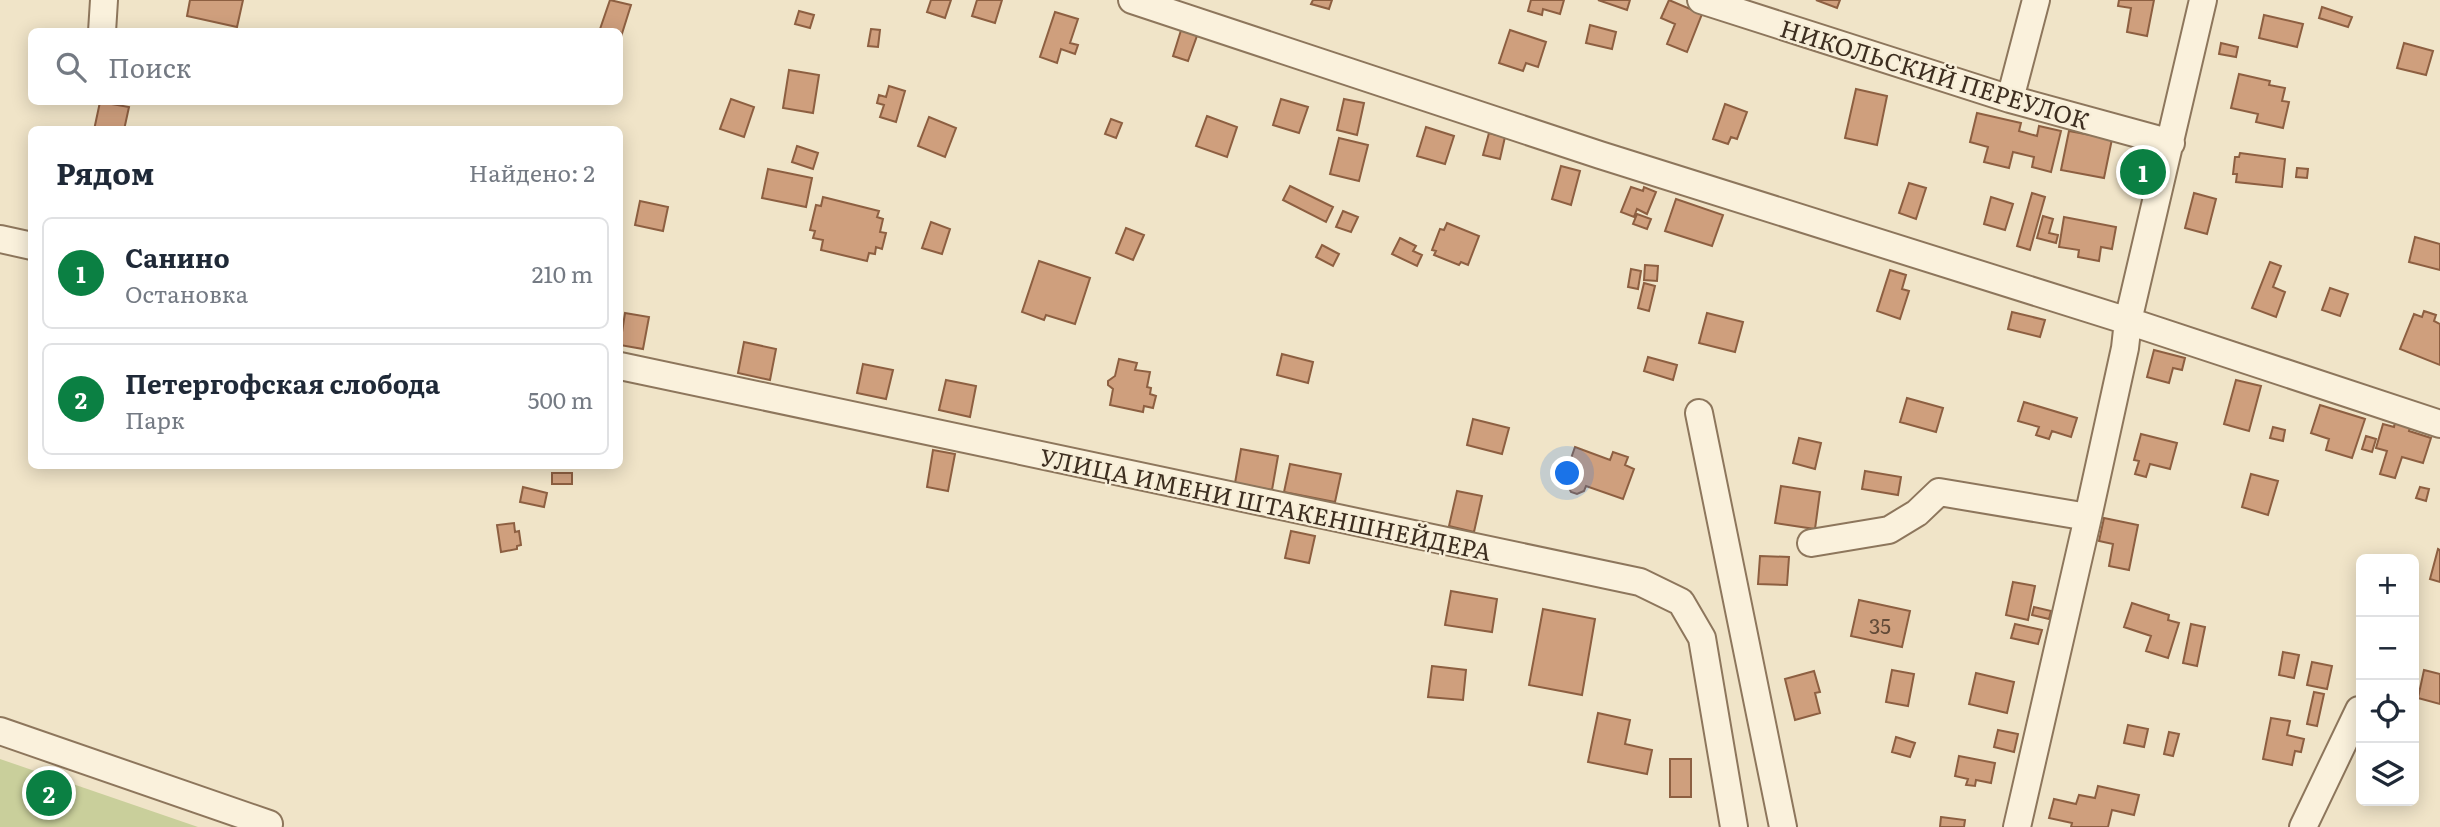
<!DOCTYPE html>
<html lang="ru">
<head>
<meta charset="utf-8">
<style>
	:root { --surface:#fff; --page:#f2f2f3; --text:#1f2937; --muted:#747a83; --line:#e0e1e3; --accent:#0b8043 }
	body { margin:0; font-family:Literata,serif; background:var(--page); color:var(--text) }
	.controls { position:absolute; right:21px; bottom:21px; display:grid; overflow:hidden; border-radius:10px; box-shadow:0 4px 18px #0003 }
	.controls button { width:63px; height:63px; display:grid; place-items:center; padding:0; border:0; border-bottom:2px solid var(--line); background:var(--surface); color:var(--text); font:35px sans-serif }
	.you { position:absolute; left:1568px; top:474px; width:24px; height:24px; margin:-18px; border:5px solid #fff; border-radius:50%; background:#1a73e8; box-shadow:0 0 0 10px #1a73e833 }
	.badge { display:grid; place-items:center; width:46px; height:46px; border-radius:50%; background:var(--accent); color:#fff; font-size:23px; font-weight:700 }
	.pin { position:absolute; translate:-50% -50%; border:4px solid #fff; box-shadow:0 2px 7px #0006 }
	.list { margin:0; padding:0; list-style:none }
	h2 { display:flex; justify-content:space-between; align-items:center; height:91px; margin:0; padding:0 28px; font-size:30px }
	h2 small { font-size:23px; font-weight:400; color:var(--muted) }
	.list li { display:grid; grid-template-columns:46px 1fr auto; gap:21px; align-items:center; box-sizing:border-box; height:112px; margin:0 14px 14px; padding:0 14px; border:2px solid var(--line); border-radius:10px }
	.list b { display:block; font-size:26px; white-space:nowrap }
	.list p { margin:0; font-size:23px; white-space:nowrap; color:var(--muted) }
	.list em { font-size:23px; font-style:normal; color:var(--muted) }
	.icon { flex:none; width:38px; height:38px; fill:none; stroke:currentColor; stroke-width:2; stroke-linecap:round; stroke-linejoin:round }
	.map { position:relative; flex:none; width:2440px; height:827px; overflow:hidden }
	.search { position:absolute; background:var(--surface); box-shadow:0 4px 18px #0003; left:28px; top:28px; width:595px; height:77px; display:flex; align-items:center; gap:18px; box-sizing:border-box; padding:0 24px; border-radius:10px; color:var(--muted); font-size:26px }
	.panel { position:absolute; background:var(--surface); box-shadow:0 4px 18px #0003; left:28px; top:126px; width:595px; height:343px; border-radius:10px }
	.map>svg:first-child { display:block }
	.green { fill:#c9cf9b }
	.building { fill:#cf9f7d; stroke:#8d5f41; stroke-width:2 }
	.lines { fill:none; stroke-linecap:round; stroke-linejoin:round }
	.minor-casing { stroke:#8d765c; stroke-width:30 }
	.minor { stroke:#faf1dc; stroke-width:26 }
	.labels { text-anchor:middle; dominant-baseline:central; stroke-width:5; stroke-linejoin:round; paint-order:stroke }
	.number-label { font-size:21px; fill:#624a37 }
	.street-label { font-size:24px; fill:#3d2e20; stroke:#f7eed8 }
</style>
</head>
<body>
<div class="map">
<svg width="2440" height="827" viewBox="0 0 2440 827">
	<rect width="100%" height="100%" fill="#f0e4c8"/>
	<!-- green -->
	<path class="green" d="M0,759L198,827H0Z"/>
	<!-- building -->
	<path class="building" d="M190,0H243L237,27L187,16Z
		M610,0L631,5L620,40V32H599Z
		M931,0H951L945,18L927,12Z
		M977,0H1002L995,23L972,16Z
		M1313,0H1332L1329,9L1311,4Z
		M1531,0H1564L1560,14L1543,9L1542,15L1528,11Z
		M1598,0H1630L1627,10Z
		M1669,0L1702,14L1687,52L1667,44L1675,24L1661,18Z
		M1816,0H1840L1837,8Z
		M2119,0H2154L2147,36L2127,32L2131,8L2118,6Z
		M2322,7L2352,17L2348,27L2319,18Z
		M799,11L814,15L810,28L795,24Z
		M1055,12L1078,19L1070,43L1078,45L1075,54L1061,49L1057,63L1040,57Z
		M2264,15L2303,24L2297,47L2259,38Z
		M1590,25L1616,32L1612,49L1586,43Z
		M1182,27L1198,33L1188,61L1173,56Z
		M871,29L880,30L878,47L868,46Z
		M1510,30L1546,42L1538,67L1526,63L1523,71L1499,63Z
		M2221,43L2238,47L2236,57L2219,54Z
		M2404,43L2433,51L2426,75L2397,68Z
		M789,70L819,75L813,113L783,108Z
		M2239,74L2270,81L2269,85L2285,88L2282,101L2289,102L2283,128L2256,122L2258,114L2231,108Z
		M889,86L905,91L896,122L880,117L884,105L877,103L879,95L886,97Z
		M1856,89L1887,96L1877,145L1845,138Z
		M731,99L754,107L744,137L720,129Z
		M1281,99L1308,107L1299,133L1273,125Z
		M1344,99L1364,103L1357,135L1337,130Z
		M100,102L129,107L124,130H94Z
		M1725,104L1747,112L1737,139L1731,137L1728,144L1713,139Z
		M1977,113L2021,123L2019,131L2037,136L2039,126L2061,131L2051,172L2032,167L2034,157L2013,152L2009,168L1984,162L1988,147L1970,142Z
		M1207,116L1237,127L1227,157L1196,146Z
		M929,117L956,128L945,157L918,146Z
		M1111,119L1122,123L1116,138L1105,134Z
		M1426,127L1454,136L1445,164L1417,156Z
		M2069,131L2112,139L2104,178L2061,170Z
		M1489,133L1505,137L1500,159L1483,155Z
		M1339,138L1368,145L1359,181L1330,174Z
		M797,146L818,153L813,169L792,162Z
		M2240,153L2285,159L2282,187L2236,182L2237,174H2233L2235,157H2239Z
		M1561,166L1580,171L1571,205L1552,199Z
		M2297,168L2308,169L2307,178L2296,177Z
		M768,169L812,178L806,207L762,198Z
		M1909,183L1926,188L1916,219L1899,213Z
		M1290,186L1333,207L1326,222L1283,200Z
		M1631,187L1643,191L1644,187L1656,192L1647,214L1637,209L1634,217L1621,212Z
		M2032,193L2045,197L2030,250L2017,246Z
		M2194,193L2216,199L2207,234L2185,228Z
		M823,197L879,211L877,217L883,219L880,232L886,233L882,249L876,247L875,254L869,253L867,261L821,250L823,240L813,238L815,231L810,230L816,205L821,206Z
		M1991,197L2013,204L2005,230L1984,224Z
		M1676,199L1723,215L1712,246L1665,231Z
		M640,201L668,207L663,231L635,225Z
		M1343,211L1358,217L1351,232L1336,227Z
		M1637,214L1651,219L1647,229L1633,224Z
		M2043,216L2053,219L2049,233L2058,235L2056,243L2037,238Z
		M2064,217L2116,227L2112,249L2101,247L2099,261L2078,257L2079,250L2059,247Z
		M931,222L950,229L942,254L922,248Z
		M1447,223L1479,236L1468,265L1461,262L1459,265L1434,255L1436,251L1432,250L1440,229L1444,230Z
		M1126,228L1144,235L1133,260L1116,253Z
		M2415,237L2440,244V270L2409,262Z
		M1400,238L1416,246L1413,251L1422,255L1417,266L1392,254Z
		M1322,245L1339,254L1333,266L1316,257Z
		M1039,261L1090,278L1075,324L1046,315L1044,320L1022,312Z
		M2270,262L2281,266L2273,287L2285,292L2276,317L2252,308Z
		M1645,265L1658,266L1657,281L1644,280Z
		M1631,269L1641,271L1638,289L1628,287Z
		M1890,270L1906,275L1902,289L1909,291L1900,319L1877,311Z
		M1644,283L1655,286L1649,311L1638,308Z
		M2330,288L2348,294L2340,316L2322,310Z
		M2424,311L2436,315L2434,321L2440,324V365L2400,349L2414,314L2422,317Z
		M2012,312L2045,320L2040,337L2008,329Z
		M625,313L649,317L643,349L620,345Z
		M1707,313L1743,322L1735,352L1699,343Z
		M744,342L776,349L770,380L738,373Z
		M2154,350L2185,358L2182,370L2173,368L2169,383L2147,377Z
		M1282,354L1313,362L1308,383L1277,375Z
		M1648,357L1677,365L1673,380L1644,371Z
		M1119,359L1137,363L1135,370L1150,372L1147,387L1151,388L1150,394L1156,396L1153,408L1144,406L1143,412L1110,405L1113,389L1108,385V381L1115,376Z
		M863,364L893,370L886,399L857,393Z
		M946,380L976,386L970,417L939,410Z
		M2236,380L2261,386L2249,431L2224,424Z
		M1907,398L1943,408L1936,432L1900,422Z
		M2024,402L2077,418L2071,437L2052,431L2049,439L2036,435L2039,427L2018,421Z
		M2320,405L2365,419L2352,458L2326,450L2329,439L2311,433Z
		M1473,419L1509,428L1502,454L1467,445Z
		M2396,419L2411,423L2409,431L2431,438L2423,463L2402,457L2395,478L2380,474L2387,451L2376,448L2383,424L2394,427Z
		M2273,427L2285,430L2283,441L2270,438Z
		M2141,434L2177,443L2170,469L2150,464L2146,477L2135,474L2139,461L2134,460Z
		M2366,436L2376,439L2372,452L2362,449Z
		M1799,438L1821,443L1815,469L1793,463Z
		M1575,447L1610,460L1613,452L1628,457L1625,465L1634,469L1623,499L1586,486L1584,491L1577,494L1571,492L1568,486L1575,466L1569,464Z
		M1241,449L1278,456L1272,490L1235,483Z
		M933,450L955,454L948,491L927,487Z
		M1290,464L1341,474L1335,502L1284,492Z
		M1865,471L1901,477L1898,495L1862,489Z
		M552,473H572V484H552Z
		M2251,474L2278,481L2268,515L2242,507Z
		M1781,486L1820,492L1815,529L1775,523Z
		M523,487L547,493L544,507L520,502Z
		M2420,487L2429,489L2426,501L2416,498Z
		M1457,491L1482,496L1474,532L1449,526Z
		M2104,518L2138,525L2129,570L2109,566L2113,544L2099,541Z
		M514,523L515,532L519,531L521,545L517,546V549L501,552L497,525Z
		M1291,531L1315,536L1309,563L1285,558Z
		M2438,549L2440,550V582L2430,579Z
		M1760,556L1789,557L1787,585L1758,584Z
		M2013,582L2035,586L2028,620L2006,615Z
		M1451,591L1497,599L1492,632L1445,625Z
		M1859,600L1910,611L1902,647L1851,636Z
		M2132,603L2169,615L2168,620L2179,623L2168,658L2146,651L2151,636L2124,627Z
		M2034,607L2051,611L2049,619L2032,615Z
		M1543,609L1595,619L1582,695L1529,685Z
		M2015,624L2042,630L2038,644L2011,638Z
		M2191,624L2205,627L2197,666L2183,663Z
		M2283,652L2299,655L2294,678L2279,675Z
		M2312,662L2332,666L2327,689L2307,685Z
		M1432,666L1466,670L1463,700L1428,697Z
		M1892,670L1914,674L1908,706L1886,702Z
		M2424,670L2440,674V704L2418,698Z
		M1814,671L1820,692L1815,693L1820,713L1795,720L1785,679Z
		M1976,673L2014,682L2007,713L1969,704Z
		M2314,692L2324,694L2317,726L2307,724Z
		M1598,713L1630,720L1625,744L1652,750L1647,774L1588,762Z
		M2271,718L2290,721L2287,735L2304,739L2301,752L2295,751L2292,765L2263,759Z
		M2128,725L2148,729L2144,747L2124,743Z
		M1998,730L2018,734L2014,752L1994,747Z
		M2169,732L2179,734L2173,756L2164,754Z
		M1896,737L1915,743L1910,757L1892,752Z
		M1959,756L1995,763L1991,783L1976,780L1975,786L1966,785L1968,779L1955,776Z
		M1670,759H1691V797H1670Z
		M2098,786L2139,795L2134,815L2112,810L2108,827H2071L2072,823L2049,818L2054,799L2076,804L2079,795L2095,798Z
		M1941,817L1965,820L1964,827H1940Z"/>
	<g class="lines">
		<defs>
			<path id="minor" d="M1132,0L1600,155L2128,321L2440,424
				M1701,0L2010,99L2171,143
				M102,32L104,0
				M2010,99L2036,0
				M0,239L32,246
				M620,366L1640,582L1681,602L1702,638L1734,827
				M1699,413L1783,827
				M1811,543L1889,530L1917,513L1939,492L2088,517
				M0,731L269,824
				M2017,827L2088,517L2125,348L2128,321L2203,0
				M2303,827L2359,710"/>
		</defs>
		<!-- minor casing -->
		<use href="#minor" class="minor-casing"/>
		<!-- minor -->
		<use href="#minor" class="minor"/>
	</g>
	<g class="labels">
		<!-- number labels -->
		<g class="number-label">
			<text x="1880" y="624">35</text>
		</g>
		<!-- street labels -->
		<g class="street-label">
			<text transform="translate(1935 73) rotate(17)">НИКОЛЬСКИЙ ПЕРЕУЛОК</text>
			<text transform="translate(1266 503) rotate(12)">УЛИЦА ИМЕНИ ШТАКЕНШНЕЙДЕРА</text>
		</g>
	</g>
</svg>
<div class="controls">
<button>+</button>
<button>−</button>
<button><svg class="icon" aria-label="locate" viewBox="0 0 24 24"><circle cx="12" cy="12" r="6"/><path d="M12 2v4M12 18v4M2 12h4M18 12h4"/></svg></button>
<button><svg class="icon" aria-label="layers" viewBox="0 0 24 24"><path d="M12 4l9 5-9 5-9-5zM3 14l9 5 9-5"/></svg></button>
</div>
<div class="you"></div>
<div class="pin badge" style="left:2143px;top:172px">1</div>
<div class="pin badge" style="left:49px;top:793px">2</div>
<div class="search"><svg class="icon" aria-label="search" viewBox="0 0 24 24"><circle cx="10" cy="10" r="6"/><path d="M15 15l6 6"/></svg>Поиск</div>
<section class="panel">
<h2>Рядом<small>Найдено: 2</small></h2>
<ul class="list">
<li><span class="badge">1</span><div><b>Санино</b><p>Остановка</p></div><em>210 m</em></li>
<li><span class="badge">2</span><div><b>Петергофская слобода</b><p>Парк</p></div><em>500 m</em></li>
</ul>
</section>
</div>
</body>
</html>
